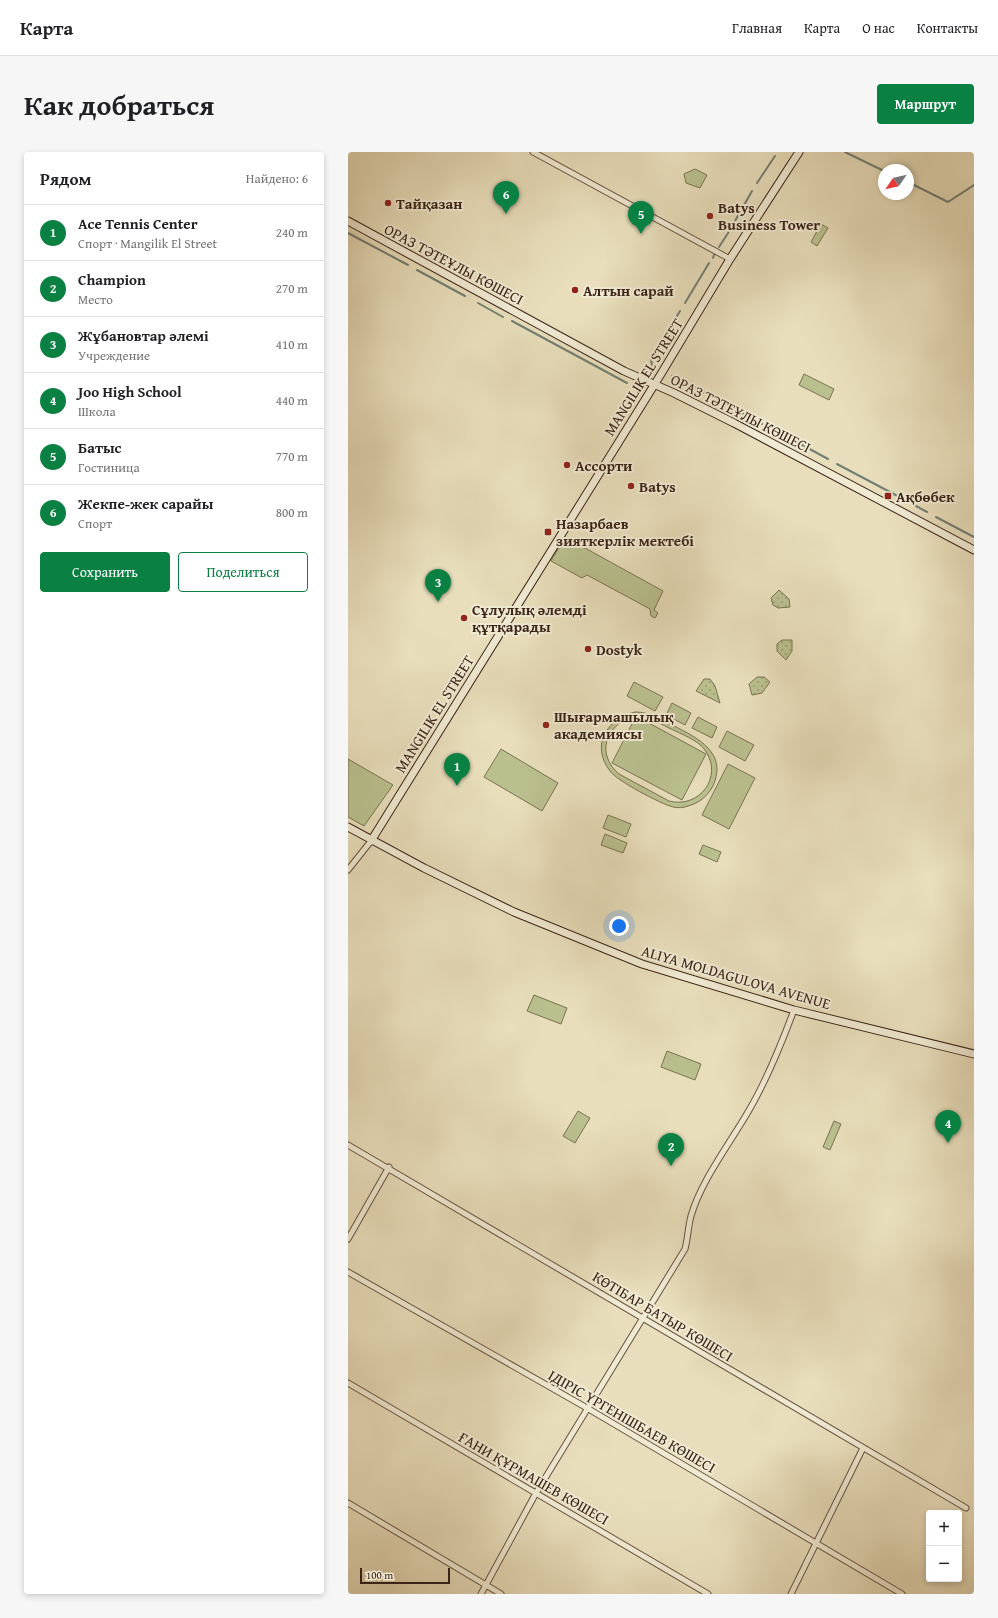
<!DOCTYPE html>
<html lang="ru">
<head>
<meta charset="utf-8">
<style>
	:root { --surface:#fff; --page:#f6f6f6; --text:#202124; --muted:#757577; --line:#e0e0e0; --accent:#0b8043 }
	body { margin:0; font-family:"Gentium Book Plus",serif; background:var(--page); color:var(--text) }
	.controls { position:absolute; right:12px; bottom:12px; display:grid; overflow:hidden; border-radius:4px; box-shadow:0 2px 6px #0003 }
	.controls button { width:36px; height:36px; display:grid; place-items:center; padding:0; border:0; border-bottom:1px solid var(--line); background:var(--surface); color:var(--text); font:20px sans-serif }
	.compass { position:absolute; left:530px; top:12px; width:36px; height:36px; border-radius:50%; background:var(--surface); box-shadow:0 2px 6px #0003; rotate:236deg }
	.scale { position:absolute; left:12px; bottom:10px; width:90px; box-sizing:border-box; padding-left:4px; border:2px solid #3b2418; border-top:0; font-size:11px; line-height:14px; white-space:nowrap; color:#3b2418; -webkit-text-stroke:3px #f0ead3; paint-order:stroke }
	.you { position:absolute; left:271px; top:774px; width:14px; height:14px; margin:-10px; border:3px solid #fff; border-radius:50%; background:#1a73e8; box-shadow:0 0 0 6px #1a73e833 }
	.badge { display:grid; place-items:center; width:26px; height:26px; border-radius:50%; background:var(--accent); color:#fff; font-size:13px; font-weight:700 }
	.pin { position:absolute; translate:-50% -33px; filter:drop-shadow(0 1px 2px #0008) }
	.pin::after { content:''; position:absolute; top:21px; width:14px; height:12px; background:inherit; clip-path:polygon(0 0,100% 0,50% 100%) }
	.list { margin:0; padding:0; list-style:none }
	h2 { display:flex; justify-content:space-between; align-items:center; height:52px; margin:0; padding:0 16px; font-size:17px }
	h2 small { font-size:13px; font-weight:400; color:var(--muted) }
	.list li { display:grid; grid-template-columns:26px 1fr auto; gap:12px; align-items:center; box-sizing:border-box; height:56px; padding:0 16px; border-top:1px solid var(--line) }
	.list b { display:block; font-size:15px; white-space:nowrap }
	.list p { margin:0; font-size:13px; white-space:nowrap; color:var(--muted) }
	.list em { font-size:13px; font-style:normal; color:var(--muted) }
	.actions { display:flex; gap:8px; padding:12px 16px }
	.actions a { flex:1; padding:9px 0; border:1px solid var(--accent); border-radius:4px; text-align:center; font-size:14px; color:var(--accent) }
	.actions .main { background:var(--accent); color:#fff }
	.map { position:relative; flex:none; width:626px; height:1442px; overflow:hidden; border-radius:4px }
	header { display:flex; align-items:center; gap:24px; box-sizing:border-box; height:56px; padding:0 20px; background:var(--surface); border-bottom:1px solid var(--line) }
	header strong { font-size:19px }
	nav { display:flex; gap:22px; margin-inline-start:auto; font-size:14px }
	.intro { display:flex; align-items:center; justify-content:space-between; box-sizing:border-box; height:96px; padding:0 24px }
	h1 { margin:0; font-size:28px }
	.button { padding:10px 18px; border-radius:4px; background:var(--accent); color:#fff; font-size:14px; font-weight:700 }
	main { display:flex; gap:24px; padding:0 24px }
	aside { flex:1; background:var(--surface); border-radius:4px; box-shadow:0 2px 6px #0003 }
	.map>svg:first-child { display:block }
	.grass { fill:url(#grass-dots); stroke:#7a7253 }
	.green { fill:#b9c08e; stroke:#7a7253; fill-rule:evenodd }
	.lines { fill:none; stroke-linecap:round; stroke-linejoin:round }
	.stream { stroke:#727f75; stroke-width:2 }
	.street-casing { stroke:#665241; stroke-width:7 }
	.secondary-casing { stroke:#3b2418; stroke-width:9 }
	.street { stroke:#f0ead3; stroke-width:5 }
	.secondary { stroke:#f0ead3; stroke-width:7 }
	.poi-dot { fill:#8f2418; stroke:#f0ead3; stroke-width:1.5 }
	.labels { text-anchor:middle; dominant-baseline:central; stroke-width:4; stroke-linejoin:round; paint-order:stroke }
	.poi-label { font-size:15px; font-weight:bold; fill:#3b2418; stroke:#f0ead3; text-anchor:start }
	.street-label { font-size:15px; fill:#3b2418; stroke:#f0ead3 }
</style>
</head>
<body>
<header>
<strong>Карта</strong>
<nav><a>Главная</a><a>Карта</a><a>О нас</a><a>Контакты</a></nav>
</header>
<div class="intro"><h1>Как добраться</h1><a class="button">Маршрут</a></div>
<main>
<aside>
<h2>Рядом<small>Найдено: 6</small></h2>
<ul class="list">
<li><span class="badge">1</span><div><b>Ace Tennis Center</b><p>Спорт · Mangilik El Street</p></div><em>240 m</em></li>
<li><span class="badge">2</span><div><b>Champion</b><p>Место</p></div><em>270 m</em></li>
<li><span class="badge">3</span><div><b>Жұбановтар әлемі</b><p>Учреждение</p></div><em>410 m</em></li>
<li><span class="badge">4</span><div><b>Joo High School</b><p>Школа</p></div><em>440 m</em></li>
<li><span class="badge">5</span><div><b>Батыс</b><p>Гостиница</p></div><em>770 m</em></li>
<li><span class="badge">6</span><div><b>Жекпе-жек сарайы</b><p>Спорт</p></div><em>800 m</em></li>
</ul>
<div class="actions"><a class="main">Сохранить</a><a>Поделиться</a></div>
</aside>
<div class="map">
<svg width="626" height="1442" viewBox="0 0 626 1442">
	<defs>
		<pattern id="grass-dots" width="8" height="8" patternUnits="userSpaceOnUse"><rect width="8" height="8" fill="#b9c08e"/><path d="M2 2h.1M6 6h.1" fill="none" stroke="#989c73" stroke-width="1.8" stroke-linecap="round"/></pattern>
	</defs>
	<rect width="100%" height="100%" fill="#e8debb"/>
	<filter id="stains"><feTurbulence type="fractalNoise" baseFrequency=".005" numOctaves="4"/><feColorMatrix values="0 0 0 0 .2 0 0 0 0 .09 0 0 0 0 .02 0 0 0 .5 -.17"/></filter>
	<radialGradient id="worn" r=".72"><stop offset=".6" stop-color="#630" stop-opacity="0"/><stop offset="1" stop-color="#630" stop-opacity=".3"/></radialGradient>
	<!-- grass -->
	<path class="grass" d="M431,438L441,447L442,455L430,456L425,453L423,446Z
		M434,488H444V499L438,508L429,499V492Z
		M409,525H416L422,530L414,541L404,543L401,532Z
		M356,527H362L367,534L372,551L348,539Z"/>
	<!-- green -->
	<path class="green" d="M347,17L359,23L352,36L338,31L336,22Z
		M473,72L480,76L469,94L463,90Z
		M456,222L486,237L481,248L451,233Z
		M217,385L315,439L306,458L310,461L307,466L303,464L302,457L239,423L234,426L203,409Z
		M286,530L315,545L307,559L279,544Z
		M324,551L343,561L337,573L318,563Z
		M287,560C302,560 313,567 326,574C350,586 380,601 365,634C359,645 351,651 340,654C335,656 330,656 325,655C313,652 269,629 262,619C242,593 259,567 287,560ZM284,564C298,563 309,570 321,576C333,582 350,588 357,598C376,625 351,657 321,649L271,622C248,602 257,575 284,564Z
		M288,564L358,602L334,648L264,611Z
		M350,565L369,575L364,586L344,576Z
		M379,579L406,593L397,609L371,595Z
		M153,597L210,631L194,659L136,625Z
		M0,607L45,633L16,674L0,665Z
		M380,612L407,626L381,677L354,663Z
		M260,663L283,672L278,685L255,676Z
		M257,682L279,691L275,701L253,693Z
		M355,693L373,700L369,710L351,702Z
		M186,843L219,856L213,872L179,859Z
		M319,899L353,912L347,928L313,915Z
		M230,959L242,966L227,991L215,984Z
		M486,969L493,972L482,998L475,995Z"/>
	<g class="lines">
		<!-- stream -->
		<path class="stream" d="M497,0L536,19
			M560,30L600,50L626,33
			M409,31L427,4
			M387,69L404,39
			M0,81L60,113
			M371,95L382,78
			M365,106L366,103
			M69,118L117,144
			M130,151L155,165
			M337,151L361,111
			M164,169L279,231
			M307,200L332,159
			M303,207L304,213L306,214
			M324,224L331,228
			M340,232L414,272
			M423,276L480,307
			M489,312L559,349
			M568,354L579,360
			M588,365L626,385"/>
		<defs>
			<path id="street" d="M185,0L382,107
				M0,718L23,689
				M0,993L618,1356
				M0,1087L41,1015
				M0,1120L239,1256L554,1442
				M0,1231L360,1442
				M0,1351L153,1442
				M133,1442L188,1341L337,1097C340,1086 340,1075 343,1064C353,1029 382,991 400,960C419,928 433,893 446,858
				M443,1442L515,1296"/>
			<path id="secondary" d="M0,69L276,219L326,241L386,271L626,398
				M0,675L76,716L166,760L294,812L446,858L626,902
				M23,689L313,222L382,107L451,0"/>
		</defs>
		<!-- street casing -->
		<use href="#street" class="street-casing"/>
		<!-- secondary casing -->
		<use href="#secondary" class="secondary-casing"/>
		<!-- street -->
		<use href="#street" class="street"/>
		<!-- secondary -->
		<use href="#secondary" class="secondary"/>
	</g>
	<!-- markers -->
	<g class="poi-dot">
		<circle cx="40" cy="51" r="4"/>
		<circle cx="362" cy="64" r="4"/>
		<circle cx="227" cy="138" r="4"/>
		<circle cx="219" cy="313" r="4"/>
		<circle cx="283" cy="334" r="4"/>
		<rect x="536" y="340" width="8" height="8" rx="2"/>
		<rect x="196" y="376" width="8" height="8" rx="2"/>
		<circle cx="116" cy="466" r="4"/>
		<circle cx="240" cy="497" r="4"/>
		<circle cx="198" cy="573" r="4"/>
	</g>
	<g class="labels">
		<!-- poi labels -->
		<g class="poi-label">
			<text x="48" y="51">Тайқазан</text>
			<text x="370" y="55">Batys<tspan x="370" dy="17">Business Tower</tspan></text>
			<text x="235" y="138">Алтын сарай</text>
			<text x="227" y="313">Ассорти</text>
			<text x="291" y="334">Batys</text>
			<text x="548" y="344">Ақбөбек</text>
			<text x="208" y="371">Назарбаев<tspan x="208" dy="17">зияткерлік мектебі</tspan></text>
			<text x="124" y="457">Сұлулық әлемді<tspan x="124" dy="17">құтқарады</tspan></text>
			<text x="248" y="497">Dostyk</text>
			<text x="206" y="564">Шығармашылық<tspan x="206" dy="17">академиясы</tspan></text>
		</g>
		<!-- street labels -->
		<g class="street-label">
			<text transform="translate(106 112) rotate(28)">ОРАЗ ТӘТЕҰЛЫ КӨШЕСІ</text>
			<text transform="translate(295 225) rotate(-58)">MANGILIK EL STREET</text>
			<text transform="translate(393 261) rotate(27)">ОРАЗ ТӘТЕҰЛЫ КӨШЕСІ</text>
			<text transform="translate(86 562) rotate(-58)">MANGILIK EL STREET</text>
			<text transform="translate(388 825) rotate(16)">ALIYA MOLDAGULOVA AVENUE</text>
			<text transform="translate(315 1164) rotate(31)">КӨТІБАР БАТЫР КӨШЕСІ</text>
			<text transform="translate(284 1269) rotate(30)">ІДІРІС ҮРГЕНІШБАЕВ КӨШЕСІ</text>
			<text transform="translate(186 1326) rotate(30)">ҒАНИ ҚҰРМАШЕВ КӨШЕСІ</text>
		</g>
	</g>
	<rect width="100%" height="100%" filter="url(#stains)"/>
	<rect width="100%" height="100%" fill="url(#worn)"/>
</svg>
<div class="controls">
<button>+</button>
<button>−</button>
</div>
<svg class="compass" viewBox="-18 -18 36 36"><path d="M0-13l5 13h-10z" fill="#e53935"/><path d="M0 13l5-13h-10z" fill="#757577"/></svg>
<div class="scale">100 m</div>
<div class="you"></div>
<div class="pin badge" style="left:109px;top:634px">1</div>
<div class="pin badge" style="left:323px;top:1014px">2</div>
<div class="pin badge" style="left:90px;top:450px">3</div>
<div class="pin badge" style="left:600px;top:991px">4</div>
<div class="pin badge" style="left:293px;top:82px">5</div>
<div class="pin badge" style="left:158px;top:62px">6</div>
</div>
</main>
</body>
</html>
